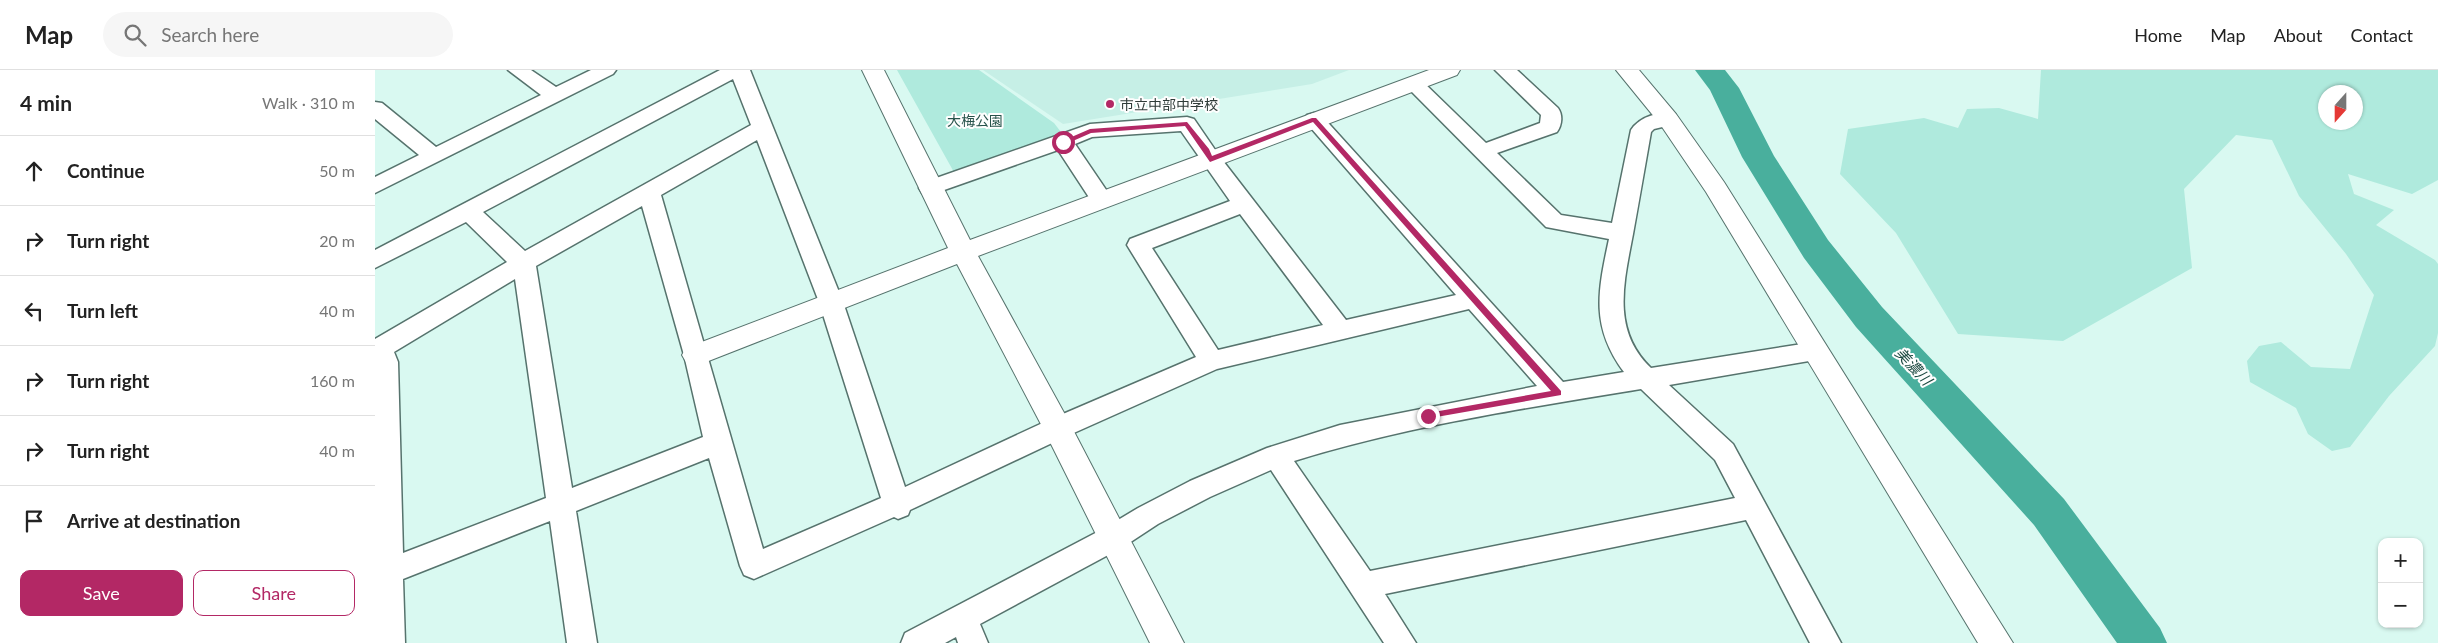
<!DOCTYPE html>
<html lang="en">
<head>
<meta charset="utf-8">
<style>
	:root { --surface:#fff; --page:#f6f6f6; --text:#222; --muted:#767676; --line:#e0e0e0; --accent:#b32865 }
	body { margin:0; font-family:Lato,"Noto Sans JP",sans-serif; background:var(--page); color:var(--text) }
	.controls { position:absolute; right:15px; bottom:15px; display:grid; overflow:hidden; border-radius:10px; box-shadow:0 1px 4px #0004 }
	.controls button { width:45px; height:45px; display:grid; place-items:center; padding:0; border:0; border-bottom:1px solid var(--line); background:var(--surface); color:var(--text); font:25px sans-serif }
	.compass { position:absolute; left:1943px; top:15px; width:45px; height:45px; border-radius:50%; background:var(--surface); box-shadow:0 1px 4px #0004; rotate:201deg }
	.stop { position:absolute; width:15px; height:15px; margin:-11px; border:4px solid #b32865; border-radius:50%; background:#fff }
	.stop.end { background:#b32865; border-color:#fff; box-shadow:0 1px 5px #0008 }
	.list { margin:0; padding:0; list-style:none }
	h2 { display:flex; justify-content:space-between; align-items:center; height:65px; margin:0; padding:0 20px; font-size:21px }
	h2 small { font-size:16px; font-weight:400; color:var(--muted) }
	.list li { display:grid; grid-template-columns:32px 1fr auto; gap:15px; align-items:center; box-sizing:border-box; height:70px; padding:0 20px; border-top:1px solid var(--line) }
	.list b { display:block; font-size:19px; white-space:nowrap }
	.list em { font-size:16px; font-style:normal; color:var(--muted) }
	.actions { display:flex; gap:10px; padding:15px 20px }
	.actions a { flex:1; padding:11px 0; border:1px solid var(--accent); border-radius:10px; text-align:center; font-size:18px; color:var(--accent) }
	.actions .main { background:var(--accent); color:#fff }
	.icon { flex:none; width:28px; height:28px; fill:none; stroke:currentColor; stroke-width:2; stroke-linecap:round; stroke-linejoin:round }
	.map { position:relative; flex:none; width:2063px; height:573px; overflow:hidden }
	header { display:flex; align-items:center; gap:30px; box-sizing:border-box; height:70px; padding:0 25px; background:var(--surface); border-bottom:1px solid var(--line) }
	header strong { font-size:24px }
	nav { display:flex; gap:28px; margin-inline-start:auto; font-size:18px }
	.search { width:350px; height:45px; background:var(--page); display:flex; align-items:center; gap:12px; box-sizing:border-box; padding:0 18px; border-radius:28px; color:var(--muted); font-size:19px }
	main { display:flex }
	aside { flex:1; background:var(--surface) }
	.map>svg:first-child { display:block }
	.built { fill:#c6efe6 }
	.green { fill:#afeadd; fill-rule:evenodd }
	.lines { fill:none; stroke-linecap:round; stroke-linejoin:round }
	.river { fill:#49af9d; fill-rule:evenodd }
	.minor-casing { stroke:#56736d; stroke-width:3 }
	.tertiary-casing { stroke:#56736d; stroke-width:2 }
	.minor { fill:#fff; fill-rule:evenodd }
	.tertiary { fill:#fff; fill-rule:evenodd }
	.route { fill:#b32865 }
	.poi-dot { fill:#b32865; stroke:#fefefe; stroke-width:2 }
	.labels { text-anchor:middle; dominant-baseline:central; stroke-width:4; stroke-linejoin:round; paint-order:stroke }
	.poi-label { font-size:14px; fill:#2f3b38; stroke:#fefefe; text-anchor:start }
	.park-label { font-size:14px; fill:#27534b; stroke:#fefefe }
	.water-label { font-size:15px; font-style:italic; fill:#1c4941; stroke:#fefefe }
</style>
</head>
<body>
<header>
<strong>Map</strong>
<div class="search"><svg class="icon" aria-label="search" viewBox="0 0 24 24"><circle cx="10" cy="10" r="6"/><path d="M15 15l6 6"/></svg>Search here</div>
<nav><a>Home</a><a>Map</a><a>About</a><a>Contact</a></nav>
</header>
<main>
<aside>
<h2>4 min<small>Walk · 310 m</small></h2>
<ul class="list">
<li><svg class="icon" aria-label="ahead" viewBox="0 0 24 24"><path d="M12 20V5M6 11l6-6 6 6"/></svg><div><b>Continue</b></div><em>50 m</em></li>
<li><svg class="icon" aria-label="right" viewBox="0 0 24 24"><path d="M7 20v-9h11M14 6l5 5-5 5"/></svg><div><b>Turn right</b></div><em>20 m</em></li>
<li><svg class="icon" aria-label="left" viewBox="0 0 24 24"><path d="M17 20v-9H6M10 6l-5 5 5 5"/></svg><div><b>Turn left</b></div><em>40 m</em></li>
<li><svg class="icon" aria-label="right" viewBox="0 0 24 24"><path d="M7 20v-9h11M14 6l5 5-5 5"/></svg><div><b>Turn right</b></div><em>160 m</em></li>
<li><svg class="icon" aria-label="right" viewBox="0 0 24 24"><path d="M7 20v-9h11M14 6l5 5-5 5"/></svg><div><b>Turn right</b></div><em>40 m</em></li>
<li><svg class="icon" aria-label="arrive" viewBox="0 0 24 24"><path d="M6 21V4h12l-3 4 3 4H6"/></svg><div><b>Arrive at destination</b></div></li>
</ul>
<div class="actions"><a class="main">Save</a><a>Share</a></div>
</aside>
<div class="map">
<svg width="2063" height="573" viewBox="0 0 2063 573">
	<rect width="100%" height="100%" fill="#d9f9f1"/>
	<!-- built -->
	<path class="built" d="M608,0H974L937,14L688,54Z"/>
	<!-- green -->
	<path class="green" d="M522,0H604L679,53L689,66L580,104Z
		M1666,0H2063V110L2037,124L1973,104L1979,124L2019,140L2001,155L2060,190L2063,194V263L2060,276L2014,326L1975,377L1957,381L1933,364L1921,338L1875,312L1872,291L1884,276L1906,272L1936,297L1975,299L1999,225L1971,184L1924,126L1897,70L1861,65L1809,119L1817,198L1688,271L1583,264L1521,163L1465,104L1473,59L1549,48L1583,58L1592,39L1624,38L1663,49ZM1950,22H1980V52H1950Z"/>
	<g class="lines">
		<!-- river -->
		<path class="river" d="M1320,0H1350L1364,18L1399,86L1453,170L1507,237L1689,429L1785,558L1792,573H1742L1659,455L1481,257L1429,188L1367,87L1335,20Z"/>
		<defs>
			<path id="minor" d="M133,0H156L181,17L216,0H241L238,4L0,123V107L44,85L0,49V32L7,33L61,77L166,25Z
				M345,0H375L468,232L530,417L674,350L821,287L752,175L755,169L855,131L806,61L717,67L700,74L738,130L735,135L727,137L719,135L683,80L555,125L547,123L544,118L547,113L715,54L812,47L819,49L845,87L971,250L1081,225L929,50L932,45L939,43L946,45L1188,312L1249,302C1215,256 1223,221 1234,169L1171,157L1029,14L1032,10L1039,8L1046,10L1111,73L1165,53L1166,45L1120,0H1142L1183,38C1188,45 1187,55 1182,62L1122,83L1186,145L1237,153L1256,60C1264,47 1285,40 1300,44L1303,49L1300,54L1279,59L1276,62C1270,96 1264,131 1258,164C1249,212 1236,260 1276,298L1440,272L1449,274L1452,281L1449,288L1440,290L1294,315L1358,374L1466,573H1435L1371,450L1010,524L1041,573H1009L896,400L835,427L783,454L748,477L605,554L613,573H583L581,567L570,573H526L530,563L728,459L763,438L815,411L892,378L965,355L1162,316L1094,239L842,299L692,366L535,440L533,445L523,449L519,447L379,509L369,505L365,496L334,388L201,441L222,573H192L175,451L28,509L30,573H0V269L132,192L91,152L0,198V180ZM358,9L376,55L150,181L108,142ZM382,70L444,232L506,428L388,479L286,125ZM267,136L309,285L328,367L197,418L161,196ZM865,144L948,255L843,280L777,178ZM140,209L171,428L28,483L23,292L19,282ZM1266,319L1340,390L1360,428L995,501L919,391C1032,356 1150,338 1266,319Z"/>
			<path id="tertiary" d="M487,0H509L595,170L1054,0H1085L1082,5L603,186L693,350L809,573H775L670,362L582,194L331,292L321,296L311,292L307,285L311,278L573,178Z
				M1241,0H1264L1301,44L1349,112L1638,573H1603L1331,122L1285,54Z"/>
		</defs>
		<!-- minor casing -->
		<use href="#minor" class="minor-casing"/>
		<!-- tertiary casing -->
		<use href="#tertiary" class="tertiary-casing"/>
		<!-- minor -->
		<use href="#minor" class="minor"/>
		<!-- tertiary -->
		<use href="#tertiary" class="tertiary"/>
	</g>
	<!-- route -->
	<path class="route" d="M937,48H941L1186,321V325L1050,349V344L1053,343L1176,321L938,52L835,92L810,56L716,63L691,74L685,72L715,59L812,52L834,79L837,86Z"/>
	<!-- markers -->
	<circle class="poi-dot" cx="735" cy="34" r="5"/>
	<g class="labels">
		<!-- poi labels -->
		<g class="poi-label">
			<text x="745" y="34">市立中部中学校</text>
		</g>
		<!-- park labels -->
		<g class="park-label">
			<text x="600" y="50">大梅公園</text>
		</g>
		<!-- water labels -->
		<g class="water-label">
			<text transform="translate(1539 296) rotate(47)">美濃川</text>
		</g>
	</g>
</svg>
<div class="controls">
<button>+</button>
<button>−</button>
</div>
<svg class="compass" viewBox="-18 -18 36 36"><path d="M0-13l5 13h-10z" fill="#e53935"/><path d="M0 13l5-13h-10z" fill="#767676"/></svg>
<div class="stop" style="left:688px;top:72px"></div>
<div class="stop end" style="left:1053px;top:346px"></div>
</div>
</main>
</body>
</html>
